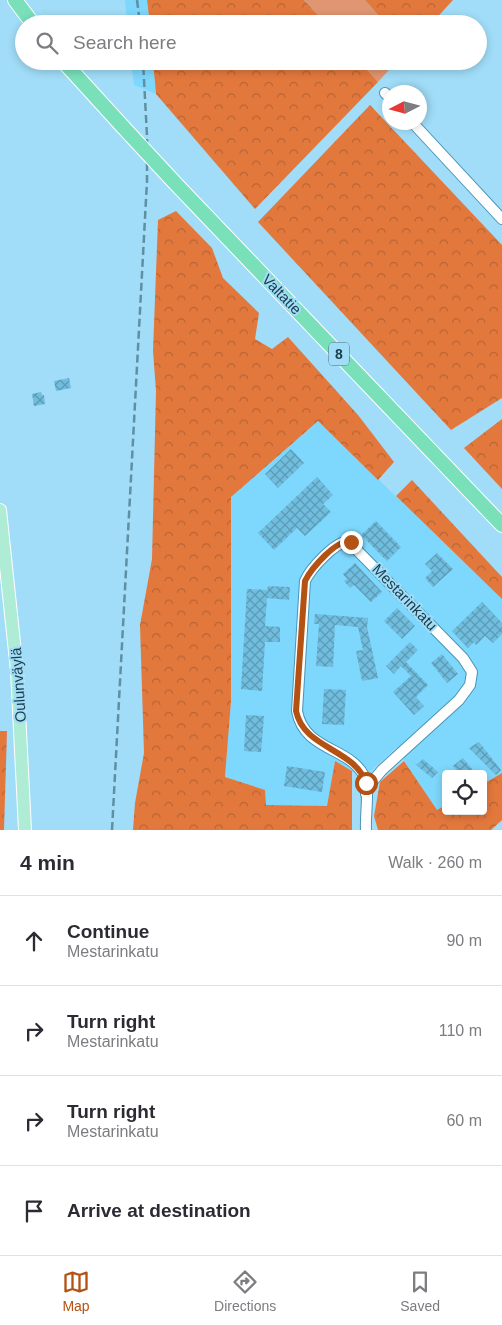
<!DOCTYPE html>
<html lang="en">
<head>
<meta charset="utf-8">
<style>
	:root { --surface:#fff; --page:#f2f2f3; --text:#2b2b33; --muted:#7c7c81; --line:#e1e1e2; --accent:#b35213 }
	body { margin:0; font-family:Helvetica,sans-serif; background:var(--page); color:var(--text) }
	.controls { position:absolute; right:15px; bottom:15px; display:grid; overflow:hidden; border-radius:5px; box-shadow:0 2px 8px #0003 }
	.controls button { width:45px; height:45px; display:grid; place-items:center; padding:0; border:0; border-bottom:1px solid var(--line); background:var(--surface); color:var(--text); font:25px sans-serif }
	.compass { position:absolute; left:382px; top:85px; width:45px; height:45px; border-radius:50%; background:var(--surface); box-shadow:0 2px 8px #0003; rotate:264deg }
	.stop { position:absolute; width:15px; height:15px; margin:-11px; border:4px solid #b35213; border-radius:50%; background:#fff }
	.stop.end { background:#b35213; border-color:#fff; box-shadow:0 1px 5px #0008 }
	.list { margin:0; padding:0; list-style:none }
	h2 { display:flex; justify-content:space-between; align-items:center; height:65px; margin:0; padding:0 20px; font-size:21px }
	h2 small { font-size:16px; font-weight:400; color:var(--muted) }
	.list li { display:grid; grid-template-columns:32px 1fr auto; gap:15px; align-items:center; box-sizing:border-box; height:90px; padding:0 20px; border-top:1px solid var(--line) }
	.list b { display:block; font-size:19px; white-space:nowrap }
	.list p { margin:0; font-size:16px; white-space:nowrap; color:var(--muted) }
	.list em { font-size:16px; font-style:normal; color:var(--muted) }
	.icon { flex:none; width:28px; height:28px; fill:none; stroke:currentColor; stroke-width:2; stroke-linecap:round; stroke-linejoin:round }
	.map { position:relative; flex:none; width:502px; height:830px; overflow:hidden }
	.search { position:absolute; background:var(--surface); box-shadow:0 2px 8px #0003; left:15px; right:15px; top:15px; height:55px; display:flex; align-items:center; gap:12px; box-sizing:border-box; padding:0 18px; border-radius:28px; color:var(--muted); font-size:19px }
	.sheet { height:425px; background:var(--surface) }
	nav { display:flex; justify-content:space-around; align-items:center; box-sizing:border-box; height:70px; border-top:1px solid var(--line); background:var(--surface); font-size:14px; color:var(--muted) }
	nav a { display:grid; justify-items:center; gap:2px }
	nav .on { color:var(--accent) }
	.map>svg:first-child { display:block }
	.built { fill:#7ed7fc }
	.green { fill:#e09672 }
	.forest { fill:url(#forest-crowns) }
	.building { fill:url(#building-cross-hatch) }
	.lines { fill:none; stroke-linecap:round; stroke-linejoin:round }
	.minor-casing { stroke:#4895b5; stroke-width:12 }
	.major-casing { stroke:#fff; stroke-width:14 }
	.highway-casing { stroke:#fff; stroke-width:16 }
	.minor { stroke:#fff; stroke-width:10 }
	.major { stroke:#afecd6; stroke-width:12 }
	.highway { stroke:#79e0ba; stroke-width:14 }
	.rail { stroke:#608fa3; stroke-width:2.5; stroke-dasharray:8 4; stroke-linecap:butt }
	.highway-bridge-casing { stroke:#fff; stroke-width:16; stroke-linecap:butt }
	.highway-bridge { stroke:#79e0ba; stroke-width:14 }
	.route { stroke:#b35213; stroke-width:6 }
	.labels { text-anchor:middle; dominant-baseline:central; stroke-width:4; stroke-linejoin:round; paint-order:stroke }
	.shield { fill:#a1ddf8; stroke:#436c7d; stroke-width:1 }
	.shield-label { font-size:14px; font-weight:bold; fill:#1b3b48 }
	.street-label { font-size:15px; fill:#1b3b48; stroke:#a1ddf8 }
</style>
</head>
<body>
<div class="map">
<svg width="502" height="830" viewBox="0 0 502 830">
	<defs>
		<pattern id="forest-crowns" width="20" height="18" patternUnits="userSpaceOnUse" patternTransform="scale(1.25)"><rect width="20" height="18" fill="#e3783d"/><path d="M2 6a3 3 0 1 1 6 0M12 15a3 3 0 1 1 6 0" fill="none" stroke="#b76435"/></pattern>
		<pattern id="building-cross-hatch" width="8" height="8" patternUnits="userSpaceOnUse" patternTransform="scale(1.25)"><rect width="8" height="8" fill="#70bdde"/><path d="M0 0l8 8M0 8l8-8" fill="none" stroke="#5b9bb6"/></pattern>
	</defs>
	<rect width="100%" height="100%" fill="#a1ddf8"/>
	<!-- built -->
	<path class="built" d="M125,0H147L150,24H127Z
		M131,61H153L156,94L134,85Z
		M318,421L502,599V773L483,784V774H446V805L437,811L396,748L363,778L335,761L327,806L266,805L225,777L231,701V497Z"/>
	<!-- green -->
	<path class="green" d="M304,0H365L386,24H326Z
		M359,61H397L378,82Z"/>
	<!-- forest -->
	<path class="forest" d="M147,0H304L326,24H150Z
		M365,0H453L431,24H386Z
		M153,61H359L378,82L255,209L156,94Z
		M370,105L502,245V398L451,430L258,222Z
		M176,211L212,248L223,278L259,313L255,339L272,349L288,337L358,415L394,462L378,480L318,421L231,497V701L225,777L265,790L266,805L327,806L335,761L352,771V830H133L135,803L144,753L140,625L152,559L156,391L153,351L158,220Z
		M502,419V489L464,448Z
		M412,480L502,577V599L396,496Z
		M0,731H7L4,830H0Z
		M404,761L437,810L446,805V811H483V784L502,773V820L491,830H378L374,816L380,782Z"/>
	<!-- building -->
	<path class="building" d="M69,378L71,388L56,391L54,381Z
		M41,392L42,395H44L45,404L34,406L32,394Z
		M291,449L304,463L278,488L265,474Z
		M317,477L333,495L323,504L331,512L305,536L297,528L274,550L258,533Z
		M376,521L401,547L387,561L361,535Z
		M437,553L453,569L433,587L425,578L432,571L425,564Z
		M355,563L382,592L371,602L354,585L350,588L344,581L347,579L343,574Z
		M268,586L290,587L289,600L267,598L265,626L280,627V642H265L262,691L241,689L247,589L267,590Z
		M482,602L502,623V634L493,643L485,636L476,645L474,642L468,648L452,631Z
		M397,608L415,626L402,639L384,621Z
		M315,614L368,618L367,627L378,678L362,681L356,651L363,650L358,627L335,625L333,667L316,666L319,624H314Z
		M410,642L418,650L406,662L428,685L416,697L424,706L414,715L393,692L411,676L401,666L394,674L386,666Z
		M442,654L458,674L447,683L431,663Z
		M324,689L346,690L344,725L322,724Z
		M246,715L264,716L261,752L244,751Z
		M479,742L501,770L496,775L469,748Z
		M463,758L476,774H460L453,766Z
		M423,759L438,772L432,778L416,765Z
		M287,766L325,772L322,792L284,786Z"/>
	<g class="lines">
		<defs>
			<path id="minor" d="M385,93L390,98
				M412,122L502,219
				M366,830C365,813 370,792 364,776C350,747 304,751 297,711L305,581C311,568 334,543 348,541L463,658L472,672L470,685L459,700L382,770L372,782L366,794"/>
			<path id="major" d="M0,510L17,671L25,830"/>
			<path id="highway" d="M15,0L33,24
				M63,61L124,128
				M175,183L502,525"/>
		</defs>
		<!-- minor casing -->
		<use href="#minor" class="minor-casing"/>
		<!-- major casing -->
		<use href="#major" class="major-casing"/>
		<!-- highway casing -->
		<use href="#highway" class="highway-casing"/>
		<!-- minor -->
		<use href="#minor" class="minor"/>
		<!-- major -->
		<use href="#major" class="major"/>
		<!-- highway -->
		<use href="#highway" class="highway"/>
		<!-- rail -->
		<path class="rail" d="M137,0L140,24
			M112,830L147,181V136L143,61"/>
		<defs>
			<path id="highway-bridge" d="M124,128L175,183"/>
		</defs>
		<!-- highway-bridge casing -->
		<use href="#highway-bridge" class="highway-bridge-casing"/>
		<!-- highway-bridge -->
		<use href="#highway-bridge" class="highway-bridge"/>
	</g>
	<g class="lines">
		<!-- route -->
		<path class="route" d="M351,542C337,538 311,569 305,581L296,711C304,749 354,748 366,783"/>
	</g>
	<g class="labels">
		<!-- shield labels -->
		<rect class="shield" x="329" y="342.5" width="20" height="23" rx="4"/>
		<g class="shield-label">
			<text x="339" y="354">8</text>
		</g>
		<!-- street labels -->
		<g class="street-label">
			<text transform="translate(282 294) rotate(46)">Valtatie</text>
			<text transform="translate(405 597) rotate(46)">Mestarinkatu</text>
			<text transform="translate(18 685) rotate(-94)">Oulunväylä</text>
		</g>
	</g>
</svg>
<div class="controls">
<button><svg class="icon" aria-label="locate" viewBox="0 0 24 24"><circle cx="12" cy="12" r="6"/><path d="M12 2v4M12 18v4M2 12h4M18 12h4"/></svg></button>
</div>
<svg class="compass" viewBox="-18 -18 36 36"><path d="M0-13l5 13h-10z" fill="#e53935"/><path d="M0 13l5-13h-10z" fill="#7c7c81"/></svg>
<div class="stop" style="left:366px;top:783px"></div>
<div class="stop end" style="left:351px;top:542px"></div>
<div class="search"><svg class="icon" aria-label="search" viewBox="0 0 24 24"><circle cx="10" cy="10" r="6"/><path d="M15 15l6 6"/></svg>Search here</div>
</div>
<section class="sheet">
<h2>4 min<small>Walk · 260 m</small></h2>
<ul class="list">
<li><svg class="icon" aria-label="ahead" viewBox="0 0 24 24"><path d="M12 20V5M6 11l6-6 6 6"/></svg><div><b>Continue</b><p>Mestarinkatu</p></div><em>90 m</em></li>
<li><svg class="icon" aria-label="right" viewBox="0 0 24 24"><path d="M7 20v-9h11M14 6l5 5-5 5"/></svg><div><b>Turn right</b><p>Mestarinkatu</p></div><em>110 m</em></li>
<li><svg class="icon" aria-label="right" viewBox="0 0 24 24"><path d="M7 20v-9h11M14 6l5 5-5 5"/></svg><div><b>Turn right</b><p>Mestarinkatu</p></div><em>60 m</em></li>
<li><svg class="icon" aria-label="arrive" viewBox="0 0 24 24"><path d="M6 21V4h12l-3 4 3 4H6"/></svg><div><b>Arrive at destination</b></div></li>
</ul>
</section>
<nav>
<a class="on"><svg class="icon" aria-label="map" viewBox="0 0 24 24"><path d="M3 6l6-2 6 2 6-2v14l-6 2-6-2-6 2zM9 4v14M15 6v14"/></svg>Map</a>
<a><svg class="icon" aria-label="directions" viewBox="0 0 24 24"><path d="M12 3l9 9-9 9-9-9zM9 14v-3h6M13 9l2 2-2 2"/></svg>Directions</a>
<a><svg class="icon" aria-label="saved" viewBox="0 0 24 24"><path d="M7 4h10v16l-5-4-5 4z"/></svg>Saved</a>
</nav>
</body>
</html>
